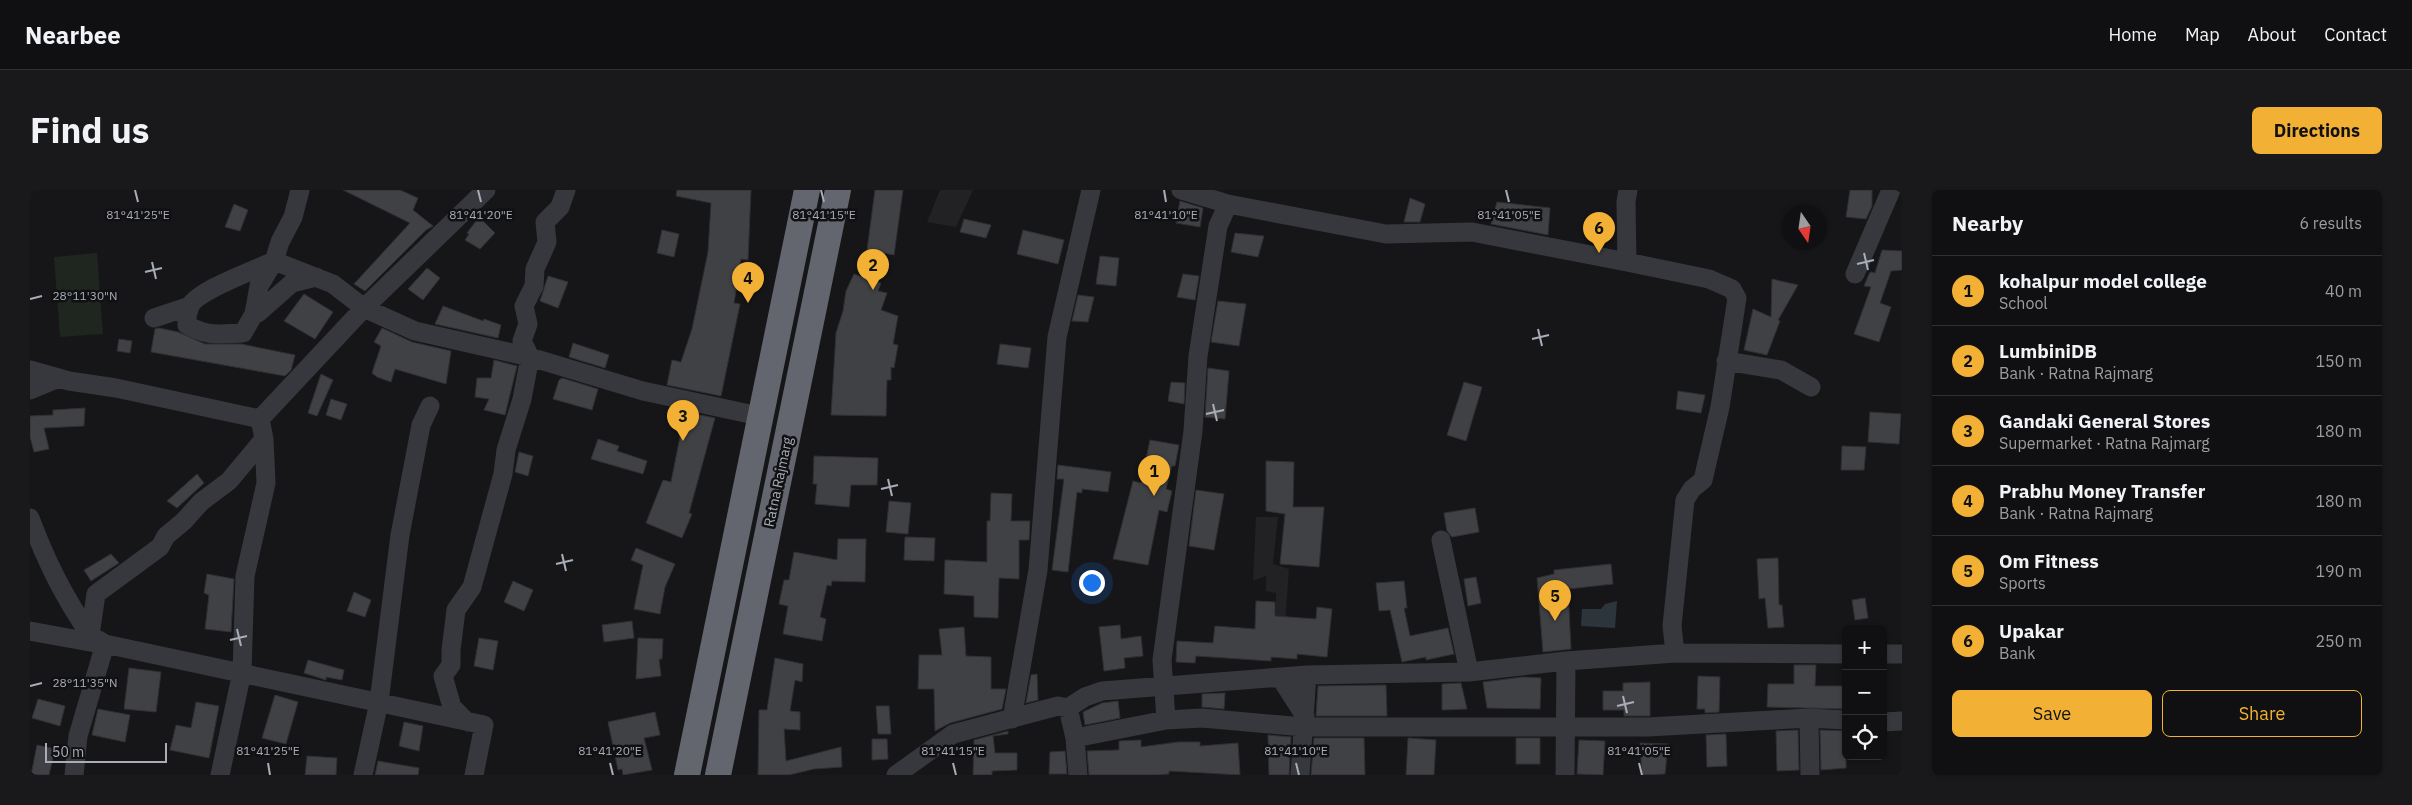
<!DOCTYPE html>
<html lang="en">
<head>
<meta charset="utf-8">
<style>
	:root { --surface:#101012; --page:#19191b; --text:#f1f3f6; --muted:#9c9d9f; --line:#303032; --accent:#f2b134 }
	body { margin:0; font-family:"IBM Plex Sans",sans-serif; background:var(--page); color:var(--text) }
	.controls { position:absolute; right:15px; bottom:15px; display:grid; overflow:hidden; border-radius:8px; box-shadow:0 1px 4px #0004 }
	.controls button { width:45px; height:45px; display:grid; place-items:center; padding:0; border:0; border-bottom:1px solid var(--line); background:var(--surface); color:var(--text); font:25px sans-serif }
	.compass { position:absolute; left:1752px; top:15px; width:45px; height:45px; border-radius:50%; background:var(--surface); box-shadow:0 1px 4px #0004; rotate:167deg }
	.scale { position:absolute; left:15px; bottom:12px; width:122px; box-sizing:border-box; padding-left:5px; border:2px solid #a8adb8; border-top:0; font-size:14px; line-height:18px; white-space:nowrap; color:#a8adb8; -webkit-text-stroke:4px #111113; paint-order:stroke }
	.you { position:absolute; left:1061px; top:392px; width:18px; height:18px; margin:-12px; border:4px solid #fff; border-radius:50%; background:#1a73e8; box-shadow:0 0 0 8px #1a73e833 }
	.badge { display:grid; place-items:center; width:32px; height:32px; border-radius:50%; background:var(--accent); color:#111; font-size:16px; font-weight:700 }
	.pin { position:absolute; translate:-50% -41px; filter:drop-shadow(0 1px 2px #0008) }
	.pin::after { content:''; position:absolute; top:26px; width:18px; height:15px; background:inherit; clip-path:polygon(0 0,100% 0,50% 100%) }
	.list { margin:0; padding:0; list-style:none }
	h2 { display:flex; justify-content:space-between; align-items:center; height:65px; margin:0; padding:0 20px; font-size:21px }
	h2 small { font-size:16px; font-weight:400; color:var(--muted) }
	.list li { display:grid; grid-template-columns:32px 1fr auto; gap:15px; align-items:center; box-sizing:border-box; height:70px; padding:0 20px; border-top:1px solid var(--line) }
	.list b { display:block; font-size:19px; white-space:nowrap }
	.list p { margin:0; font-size:16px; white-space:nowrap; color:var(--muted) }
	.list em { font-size:16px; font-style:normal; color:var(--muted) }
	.actions { display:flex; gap:10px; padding:15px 20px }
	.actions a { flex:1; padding:11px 0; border:1px solid var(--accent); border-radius:8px; text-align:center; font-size:18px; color:var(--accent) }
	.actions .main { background:var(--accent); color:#111 }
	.icon { flex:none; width:28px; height:28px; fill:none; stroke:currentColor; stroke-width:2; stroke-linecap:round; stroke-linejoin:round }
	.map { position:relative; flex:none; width:1872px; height:585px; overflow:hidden; border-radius:8px }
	header { display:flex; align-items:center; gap:30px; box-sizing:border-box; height:70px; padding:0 25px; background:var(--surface); border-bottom:1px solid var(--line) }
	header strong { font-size:24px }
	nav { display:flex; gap:28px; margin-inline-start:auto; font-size:18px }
	.intro { display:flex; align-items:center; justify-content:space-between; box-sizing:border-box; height:120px; padding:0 30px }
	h1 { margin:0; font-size:35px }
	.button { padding:12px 22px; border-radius:8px; background:var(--accent); color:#111; font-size:18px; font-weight:700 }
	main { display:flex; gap:30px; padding:0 30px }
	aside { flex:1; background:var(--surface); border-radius:8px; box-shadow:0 1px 4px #0004 }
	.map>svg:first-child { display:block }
	.built { fill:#222225 }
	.green { fill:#1e261f }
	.water { fill:#2c353c }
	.building { fill:#404145; stroke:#303034 }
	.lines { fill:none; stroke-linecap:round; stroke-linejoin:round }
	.minor { stroke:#37383d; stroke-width:19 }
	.highway { stroke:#63666e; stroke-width:26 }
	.ticks { fill:none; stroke:#a8adb8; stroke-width:2 }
	.labels { text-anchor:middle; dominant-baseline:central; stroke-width:5; stroke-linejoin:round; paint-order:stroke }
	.street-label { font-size:14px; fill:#a8adb8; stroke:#111113 }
	.ticks-label { font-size:12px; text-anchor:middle; fill:#a8adb8; stroke:#111113; stroke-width:5; stroke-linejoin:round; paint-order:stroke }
</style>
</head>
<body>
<header>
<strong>Nearbee</strong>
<nav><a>Home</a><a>Map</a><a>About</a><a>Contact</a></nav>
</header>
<div class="intro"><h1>Find us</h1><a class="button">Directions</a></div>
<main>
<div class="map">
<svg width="1872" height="585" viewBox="0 0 1872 585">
	<rect width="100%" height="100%" fill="#161618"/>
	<!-- built -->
	<path class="built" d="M910,0H943L926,37L897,32Z
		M1226,327H1248L1243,374L1259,379L1253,462L1245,461L1246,403L1236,401V386L1223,391Z"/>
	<!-- green -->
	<path class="green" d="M67,63L73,144L30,147L24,67Z"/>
	<!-- water -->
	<path class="water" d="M1587,411L1585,438L1551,436L1552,419H1571L1575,414Z"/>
	<!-- building -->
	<path class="building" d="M313,0H370L388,8L383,20L403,36L396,40L335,101L324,94L380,33Z
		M647,0H721L718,70L711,69L704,113L710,114L691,206L637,195L642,170L651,172L662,139L678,62L681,13L646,6Z
		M845,0H873L864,65L837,60Z
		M1820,0H1842V16L1836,29L1816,27Z
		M1380,8L1395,14L1390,32H1374Z
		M1150,11L1173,18L1170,37L1146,33Z
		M1467,12L1520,18L1518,45L1461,34Z
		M204,14L218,20L210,41L195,37Z
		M449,27L465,43L450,59L435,50L439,44L437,43Z
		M934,29L961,35L956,48L930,42Z
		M632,40L649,44L644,67L627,63Z
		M993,40L1034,50L1028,74L987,64Z
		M1205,43L1234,46L1228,67L1201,62Z
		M1852,60L1872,61V80L1861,81L1850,113L1861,117L1849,152L1824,144L1841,97L1834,96L1840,82L1845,83Z
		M1070,66L1089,68L1086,96L1066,94Z
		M397,78L410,88L393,110L378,99Z
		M824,84L851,93L848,101L857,103L851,120L868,126L863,154L868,155L864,178L861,177V190H857L856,226L801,225L806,143L813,121L816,101Z
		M1153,84L1169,86L1165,110L1147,107Z
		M518,86L538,92L528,118L510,111Z
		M1742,89L1768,95L1748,130L1750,131L1737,165L1714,160L1723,119L1741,127Z
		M274,104L303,122L285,149L254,131Z
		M1048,105L1064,107L1058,132L1042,131Z
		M1188,111L1216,114L1209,156L1181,152Z
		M413,116L453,131L454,129L471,135L468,148L405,134Z
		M129,138L148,142L175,154H211L265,165L261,180L255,186L121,162L125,139Z
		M352,138L382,152L421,161L416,194L365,179L361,192L347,187L342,183L351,156L344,152Z
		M89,149L102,151L100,163L87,161Z
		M543,153L579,165L575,178L539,167Z
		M970,154L1001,158L998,178L967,174Z
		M464,170L487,176L475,225L454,220L459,209L445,207L447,188H461Z
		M1178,178L1199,181L1195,229L1175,227Z
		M291,184L303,190L287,226L278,223Z
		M532,188L568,199L562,220L523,209L529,190Z
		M1141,192L1155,193L1154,214L1138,211Z
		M1434,192L1452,197L1436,251L1417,245Z
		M1648,201L1675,205L1671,223L1646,219Z
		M301,209L317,214L311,230L296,225Z
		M55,218L54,236L14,238L19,259L4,262L0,247V226L23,225V220Z
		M655,222L685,228L659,323L662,324L652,348L616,333L633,290L641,292Z
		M1840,222L1871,224L1869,254L1838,252Z
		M568,249L589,256L587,261L617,271L613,284L561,269Z
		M1120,250L1149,255L1145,276H1142L1136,299L1142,301L1137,322L1129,320L1118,375L1083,369L1103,291L1111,293Z
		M1812,256L1836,257L1834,280H1811Z
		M489,262L503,266L498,286L485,282Z
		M784,266L848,268L847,295H821L819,317L785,314L787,294H783Z
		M1236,271L1264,272L1263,317H1294L1289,377L1250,374L1255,324L1236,321Z
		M1028,275L1081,282L1078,302L1052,299V303L1047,302L1038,382L1022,380L1034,289H1027Z
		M167,284L174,293L147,318L137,311Z
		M1166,300L1194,304L1184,360L1159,356Z
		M961,303L982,304L981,331H1000L999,350H989V389L969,388L968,428L944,427V406L914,404L915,370L957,372V331H960Z
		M859,311L881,313L878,344L856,342Z
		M1445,318L1449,342L1422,347L1417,341L1414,323Z
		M875,347L905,348L904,371L874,370Z
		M808,349H836L835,392L802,391L801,396L797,395L790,427L796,429L792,451L753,444L758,416L749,414L754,390H759L764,362L807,370Z
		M606,358L645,374L635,397L630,424L604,419L613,375L601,370Z
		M81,364L89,373L61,391L54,380Z
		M1748,368L1749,415H1752L1754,437L1738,438L1735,408L1729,409L1727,369Z
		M1581,374L1583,394L1538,399L1541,459L1513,462L1507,388L1524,384V380Z
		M177,384L204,389L201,442L175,439L179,405L174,403Z
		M1446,387L1451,413L1438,416L1434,389Z
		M483,391L503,400L494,421L474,412Z
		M1374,391L1377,418H1374L1380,446L1418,438L1424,464L1396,470V467L1372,472L1360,420L1349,421L1346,393Z
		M324,402L341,410L335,427L317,421Z
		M1835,408L1838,428L1825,430L1822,410Z
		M1226,411L1245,412V426L1286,429L1287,417L1302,419L1297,467L1267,464V469L1241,467V471L1166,466L1165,473L1146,472L1147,451L1183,453L1185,436L1225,439Z
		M602,431L604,448L574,452L572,435Z
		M1090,435L1091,449L1111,446L1113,466L1094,468L1095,478L1074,481L1069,437Z
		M934,437L936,466L961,467V499H976L972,519L920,533L905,541L904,499H888L889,465H912L909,439Z
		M449,448L468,451L463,480L444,476Z
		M608,448L633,449L632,469H629L631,486L606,489Z
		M745,468L773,474L772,492L765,490L760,521L770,522V540L754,539L756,571L811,557L812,577L784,579L759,585H728L729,520H737Z
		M278,470L314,480L312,490L296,487V490L274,483Z
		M1764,475H1786L1785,496H1816V519L1737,517L1738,494H1764Z
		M99,478L131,482L126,522L94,519Z
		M1007,484L1008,510L996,513L1001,485Z
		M1668,486L1690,487L1689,522L1675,523V519H1667Z
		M1493,487L1511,488L1510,519L1457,518L1453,492Z
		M1620,492V526H1594V520H1573V501H1593V493Z
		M1431,493L1437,519L1412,520V494Z
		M1356,495L1357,526H1286L1288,496Z
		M1195,503L1194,519L1172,517V504Z
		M245,505L268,512L256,554L232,548Z
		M8,509L35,516L30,536L2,528Z
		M1088,511L1090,528L1055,535L1053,522L1072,513Z
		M166,512L189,516L179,568L140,560L146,535L161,538Z
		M846,516H859L861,544H848Z
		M68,519L100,525L95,552L62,545Z
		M625,522L630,545L614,548L622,580L593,585L592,579L588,580L578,532Z
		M374,532L393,536L389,561L369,556Z
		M1768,540L1769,580L1747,581L1746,541Z
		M1790,540L1816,541V578L1791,580Z
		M978,541V544L963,546L965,563H987V580L962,581V585H943L944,550Z
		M1696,544L1697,576L1677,577L1676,545Z
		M1238,545L1261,547L1259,585H1239Z
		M1284,548H1334L1335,585H1281Z
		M1378,548L1406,550L1404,585H1376Z
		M1486,548H1510V574H1486Z
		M842,549H857L858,569L842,570Z
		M1111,550V557L1148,552H1170V556L1208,553L1210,585L1139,581V584L1127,585H1059L1057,561L1089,560V551Z
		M1549,550L1575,551L1573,585L1547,584Z
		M1610,553L1638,554L1635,584L1612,585Z
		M7,555L25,559L19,585H1Z
		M1035,561L1037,584H1019L1020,562Z
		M277,566L307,568L306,585H275Z
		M348,571L389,578L388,585H345Z"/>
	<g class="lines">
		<!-- minor -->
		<path class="minor" d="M270,0L263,27L250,52L244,71L303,94L334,118L385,141L500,167L613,201L729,226
			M1151,0L1198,14L1356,44L1442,42L1597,72L1596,12L1598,0
			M1597,72L1679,89L1702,99L1707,108L1690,217L1673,290L1662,299L1655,310L1642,436L1645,463
			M1825,84L1861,0
			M160,116L157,126V135C179,147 188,144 213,143L224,124L229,96L244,71
			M224,124L228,123L262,93L286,87
			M124,128L160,116C168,100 225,80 244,71
			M1696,171L1751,180L1781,197
			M0,180L39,191L86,198L230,229
			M0,200L29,188
			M0,328C17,373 33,405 60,445
			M1411,350L1439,482
			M0,441L71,454
			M75,454L60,445L66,404L130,357L136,346L154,331L171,312L199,291L234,249
			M1853,464H1872
			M1250,487L1275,526
			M1038,518L1055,507L1072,501L1277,485L1439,482L1536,471L1645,463L1816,464
			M1779,528L1780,585
			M982,529L1008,380L1027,147L1061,0
			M1136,530L1132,470L1163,241L1168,166L1188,36L1198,14
			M437,532L422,517L413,486L421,475V460L426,420L442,397L473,284L476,260L492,209L500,167L492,151L498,134L494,116L504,96L505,79L517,52L515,32L530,17L536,0
			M1853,532L1872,531
			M1045,548L1048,585
			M44,585L48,546L75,454L454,535L444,585
			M190,585L212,482L215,386L236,293L234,249L230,229L334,118L456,0
			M333,585L349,512L370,345L391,235L400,216
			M866,585L923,544L1028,516L1038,518L1045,548L1136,530L1172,528L1274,537H1618L1779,528L1816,530
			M1270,585L1277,485
			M1535,585L1536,471"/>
		<!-- highway -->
		<path class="highway" d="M657,585L777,0
			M688,585L808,0"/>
	</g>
	<!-- ticks -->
	<path class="ticks" d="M105,0L108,12M448,0L451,12M791,0L794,12M1134,0L1136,12M1476,0L1479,12M1834,63L1838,80M122,72L126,89M1827,74L1844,70M115,82L132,78M0,109L12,106M1508,139L1512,156M1502,149L1519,145M1183,214L1187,231M1176,224L1194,220M858,289L862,306M851,299L868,295M532,364L536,381M526,374L543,370M207,439L211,456M200,450L217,446M0,496L12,493M1593,506L1597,523M1587,516L1604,512M238,573L240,585M580,573L583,585M923,573L926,585M1266,573L1269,585M1609,573L1612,585"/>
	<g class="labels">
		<!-- street labels -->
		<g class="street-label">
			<text transform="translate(748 292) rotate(-78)">Ratna Rajmarg</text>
		</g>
	</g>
	<g class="ticks-label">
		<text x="108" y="29">81°41'25"E</text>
		<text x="451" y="29">81°41'20"E</text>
		<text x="794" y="29">81°41'15"E</text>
		<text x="1136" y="29">81°41'10"E</text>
		<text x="1479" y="29">81°41'05"E</text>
		<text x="55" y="110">28°11'30"N</text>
		<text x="55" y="497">28°11'35"N</text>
		<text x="238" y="565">81°41'25"E</text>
		<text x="580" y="565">81°41'20"E</text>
		<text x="923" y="565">81°41'15"E</text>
		<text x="1266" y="565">81°41'10"E</text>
		<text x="1609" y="565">81°41'05"E</text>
	</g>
</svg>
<div class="controls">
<button>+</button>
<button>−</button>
<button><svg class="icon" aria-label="locate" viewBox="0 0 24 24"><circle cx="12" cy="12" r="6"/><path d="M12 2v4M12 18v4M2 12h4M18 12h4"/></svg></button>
</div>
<svg class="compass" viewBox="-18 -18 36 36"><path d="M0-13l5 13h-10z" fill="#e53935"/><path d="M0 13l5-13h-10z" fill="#9c9d9f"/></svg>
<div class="scale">50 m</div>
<div class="you"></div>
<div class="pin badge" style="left:1124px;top:306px">1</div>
<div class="pin badge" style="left:843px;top:100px">2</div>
<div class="pin badge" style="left:653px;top:251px">3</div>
<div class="pin badge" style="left:718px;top:113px">4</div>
<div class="pin badge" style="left:1525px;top:431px">5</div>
<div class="pin badge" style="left:1569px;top:63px">6</div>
</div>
<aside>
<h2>Nearby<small>6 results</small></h2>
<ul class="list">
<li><span class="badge">1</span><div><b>kohalpur model college</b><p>School</p></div><em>40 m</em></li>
<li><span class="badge">2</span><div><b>LumbiniDB</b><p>Bank · Ratna Rajmarg</p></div><em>150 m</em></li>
<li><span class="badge">3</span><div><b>Gandaki General Stores</b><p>Supermarket · Ratna Rajmarg</p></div><em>180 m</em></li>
<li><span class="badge">4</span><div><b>Prabhu Money Transfer</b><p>Bank · Ratna Rajmarg</p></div><em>180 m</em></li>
<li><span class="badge">5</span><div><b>Om Fitness</b><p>Sports</p></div><em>190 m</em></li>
<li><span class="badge">6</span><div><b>Upakar</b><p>Bank</p></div><em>250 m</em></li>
</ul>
<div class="actions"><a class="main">Save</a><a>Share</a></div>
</aside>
</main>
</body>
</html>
